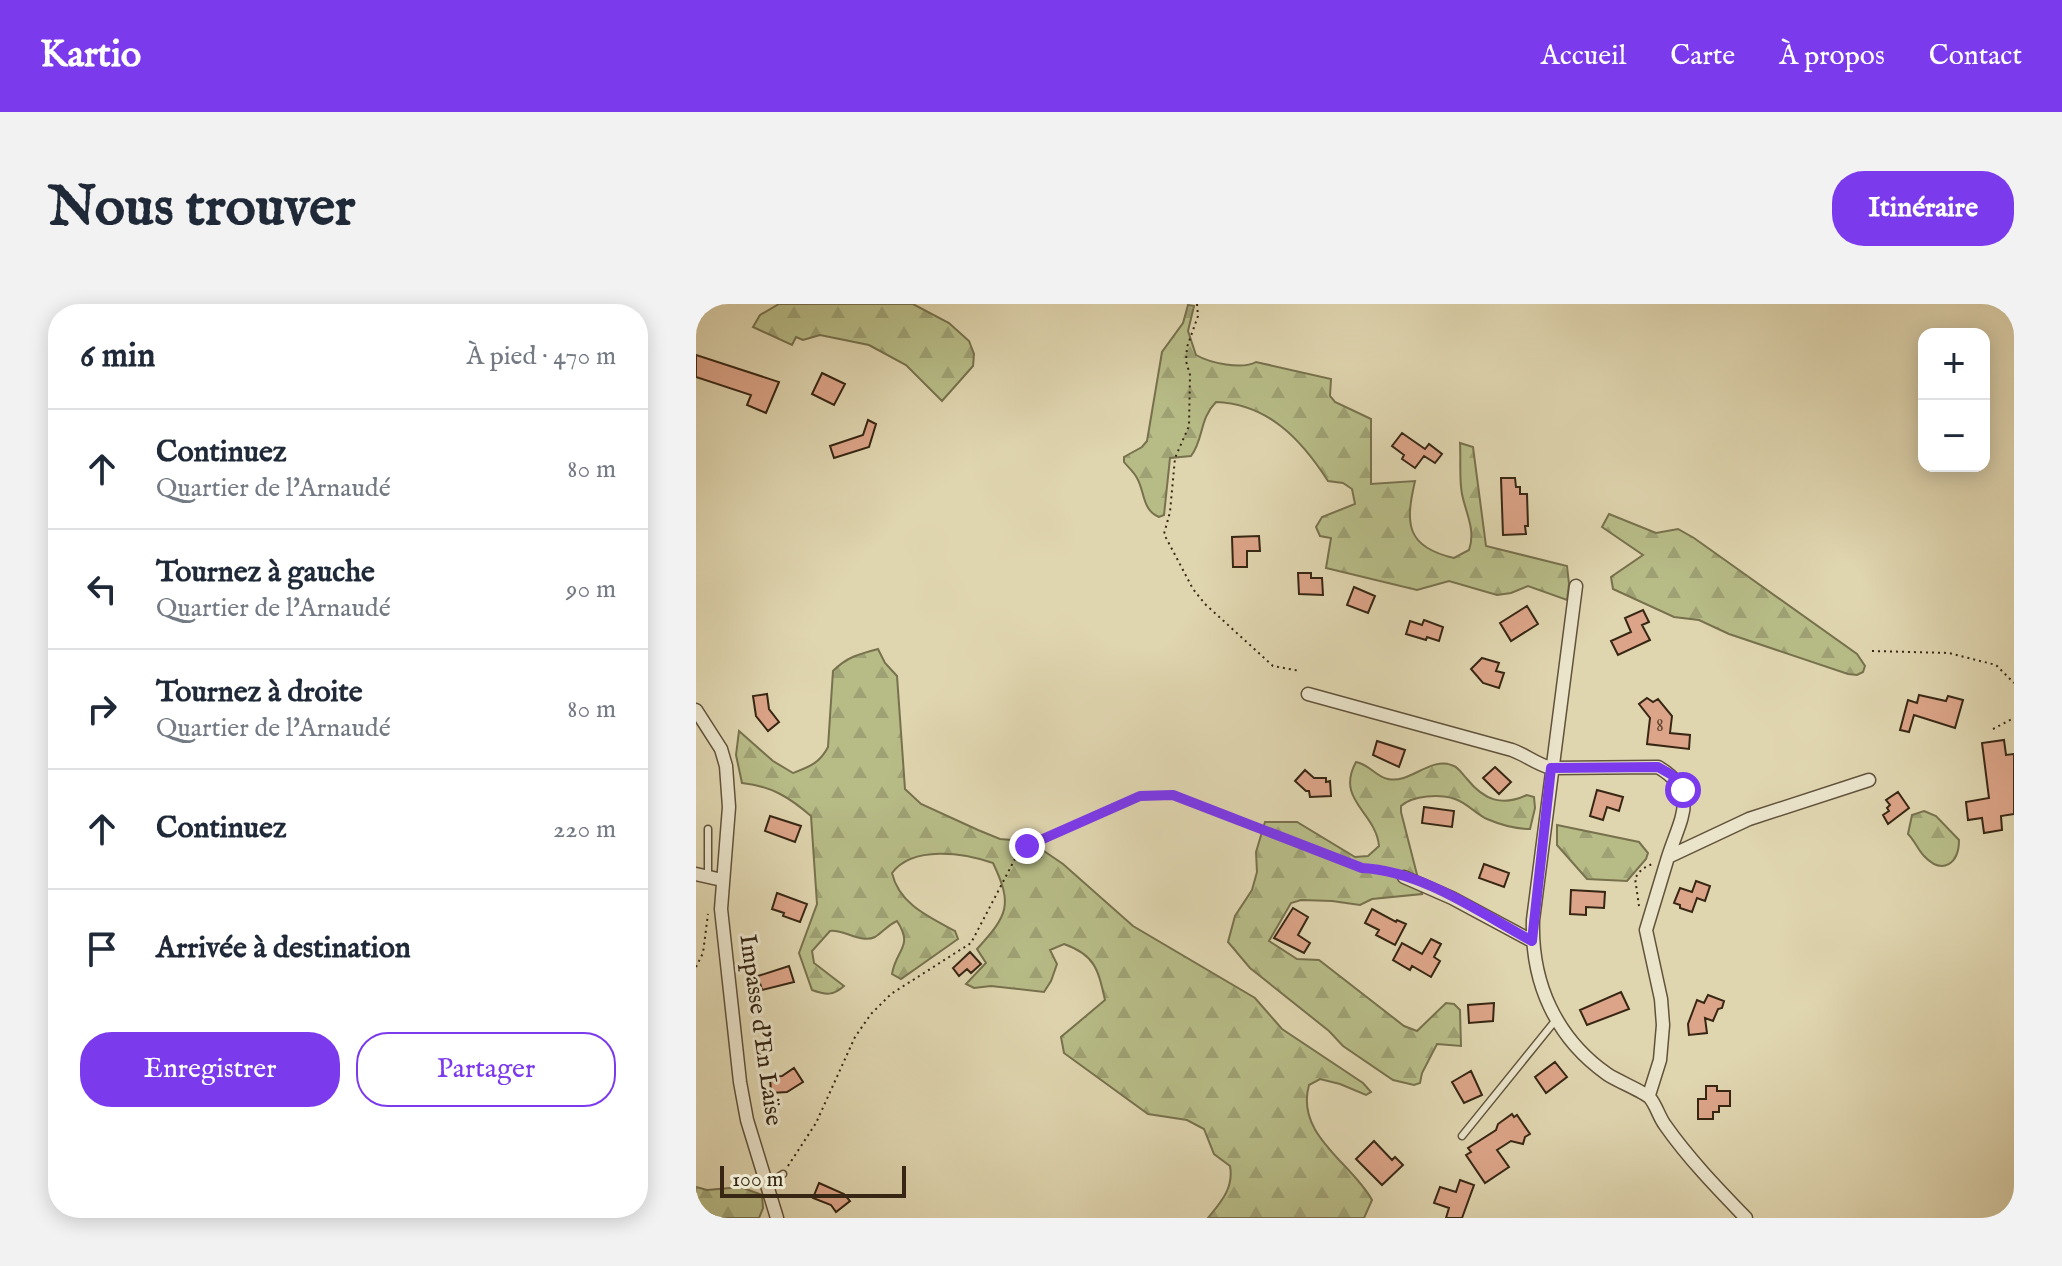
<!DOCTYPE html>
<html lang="fr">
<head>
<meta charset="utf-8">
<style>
	:root { --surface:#fff; --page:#f2f2f3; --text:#1f2937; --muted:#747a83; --line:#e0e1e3; --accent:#7c3aed }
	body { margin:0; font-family:"IM FELL English",serif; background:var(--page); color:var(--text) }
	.controls { position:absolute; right:24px; top:24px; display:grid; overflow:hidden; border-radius:16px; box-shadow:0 4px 20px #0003 }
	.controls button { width:72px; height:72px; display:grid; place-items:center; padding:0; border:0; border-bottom:2px solid var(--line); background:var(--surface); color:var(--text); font:40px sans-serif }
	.scale { position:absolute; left:24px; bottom:20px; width:186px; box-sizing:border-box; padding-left:8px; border:4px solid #372613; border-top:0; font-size:22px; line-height:28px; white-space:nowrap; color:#372613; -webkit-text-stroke:6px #eae4cb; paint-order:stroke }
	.stop { position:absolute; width:24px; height:24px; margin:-18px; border:6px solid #7c3aed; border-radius:50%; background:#fff }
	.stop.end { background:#7c3aed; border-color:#fff; box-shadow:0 2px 8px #0008 }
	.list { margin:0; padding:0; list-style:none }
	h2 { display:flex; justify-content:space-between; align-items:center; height:104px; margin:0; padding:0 32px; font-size:34px }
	h2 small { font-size:26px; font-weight:400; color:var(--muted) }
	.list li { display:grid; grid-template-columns:52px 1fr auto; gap:24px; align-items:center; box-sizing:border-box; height:120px; padding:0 32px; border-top:2px solid var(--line) }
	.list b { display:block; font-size:30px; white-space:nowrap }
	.list p { margin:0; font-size:26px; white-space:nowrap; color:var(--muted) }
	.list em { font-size:26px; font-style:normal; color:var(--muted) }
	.actions { display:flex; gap:16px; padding:24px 32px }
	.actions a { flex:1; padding:18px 0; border:2px solid var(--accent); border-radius:32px; text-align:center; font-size:28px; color:var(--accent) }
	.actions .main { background:var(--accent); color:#fff }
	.icon { flex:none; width:44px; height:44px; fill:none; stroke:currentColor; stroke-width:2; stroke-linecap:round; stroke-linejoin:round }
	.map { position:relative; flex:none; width:1318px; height:914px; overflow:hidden; border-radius:32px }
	header { display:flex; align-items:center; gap:48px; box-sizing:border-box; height:112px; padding:0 40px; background:var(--accent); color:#fff }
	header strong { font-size:38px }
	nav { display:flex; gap:44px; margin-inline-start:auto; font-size:28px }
	.intro { display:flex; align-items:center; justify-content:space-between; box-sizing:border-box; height:192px; padding:0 48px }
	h1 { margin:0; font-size:56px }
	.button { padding:20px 36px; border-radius:32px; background:var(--accent); color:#fff; font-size:28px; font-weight:700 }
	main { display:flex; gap:48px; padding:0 48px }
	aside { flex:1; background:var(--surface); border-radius:32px; box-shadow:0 4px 20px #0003 }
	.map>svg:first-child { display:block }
	.forest { fill:url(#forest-firs); stroke:#77714d; stroke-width:2 }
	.building { fill:#dca488; stroke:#372613; stroke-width:2 }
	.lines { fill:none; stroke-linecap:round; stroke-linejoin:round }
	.service-casing { stroke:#61523a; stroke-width:9 }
	.minor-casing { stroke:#61523a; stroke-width:15 }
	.path { stroke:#372613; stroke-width:2; stroke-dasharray:2 4; stroke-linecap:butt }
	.service { stroke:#eae4cb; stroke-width:6 }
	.minor { stroke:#eae4cb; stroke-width:12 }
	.route { stroke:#7c3aed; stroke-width:10 }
	.labels { text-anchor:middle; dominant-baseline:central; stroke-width:6; stroke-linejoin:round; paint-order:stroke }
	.number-label { font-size:20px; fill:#604630 }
	.street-label { font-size:24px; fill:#372613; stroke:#eae4cb }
</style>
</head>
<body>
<header>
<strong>Kartio</strong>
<nav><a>Accueil</a><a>Carte</a><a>À propos</a><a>Contact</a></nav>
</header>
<div class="intro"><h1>Nous trouver</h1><a class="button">Itinéraire</a></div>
<main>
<aside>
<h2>6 min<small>À pied · 470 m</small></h2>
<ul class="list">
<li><svg class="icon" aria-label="ahead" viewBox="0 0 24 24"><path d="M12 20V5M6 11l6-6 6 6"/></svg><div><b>Continuez</b><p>Quartier de l'Arnaudé</p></div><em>80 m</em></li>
<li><svg class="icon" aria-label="left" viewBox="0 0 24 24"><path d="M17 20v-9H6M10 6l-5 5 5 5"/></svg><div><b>Tournez à gauche</b><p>Quartier de l'Arnaudé</p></div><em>90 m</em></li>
<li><svg class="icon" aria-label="right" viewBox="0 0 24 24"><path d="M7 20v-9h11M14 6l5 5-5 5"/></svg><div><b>Tournez à droite</b><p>Quartier de l'Arnaudé</p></div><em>80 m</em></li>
<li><svg class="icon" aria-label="ahead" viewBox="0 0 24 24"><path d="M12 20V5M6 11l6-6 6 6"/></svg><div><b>Continuez</b></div><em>220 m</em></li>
<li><svg class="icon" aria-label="arrive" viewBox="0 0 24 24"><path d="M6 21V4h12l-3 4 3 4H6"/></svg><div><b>Arrivée à destination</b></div></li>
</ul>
<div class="actions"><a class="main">Enregistrer</a><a>Partager</a></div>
</aside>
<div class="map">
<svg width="1318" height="914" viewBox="0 0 1318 914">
	<defs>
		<pattern id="forest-firs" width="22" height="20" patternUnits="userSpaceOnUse" patternTransform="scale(2)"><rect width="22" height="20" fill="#b7bc87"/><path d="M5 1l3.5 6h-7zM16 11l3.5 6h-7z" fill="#9ea174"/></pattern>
	</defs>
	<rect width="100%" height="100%" fill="#dfd5af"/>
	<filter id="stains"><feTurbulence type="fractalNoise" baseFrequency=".0025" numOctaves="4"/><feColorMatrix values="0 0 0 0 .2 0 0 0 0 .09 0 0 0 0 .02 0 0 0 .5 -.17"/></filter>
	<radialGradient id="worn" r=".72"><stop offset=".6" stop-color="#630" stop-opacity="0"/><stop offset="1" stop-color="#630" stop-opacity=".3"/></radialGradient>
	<!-- forest -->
	<path class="forest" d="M83,0H217L253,19L273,37L278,50L277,62L246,97L210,61L173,41L124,31L107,36L100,33L96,41L57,23L64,11Z
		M492,1L498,2L492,27L500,51C514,59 546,66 560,58L635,75L634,92L639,98L675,115V180L719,177C709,220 710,243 758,254L773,246C780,226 770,210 766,190C763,175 765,155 764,139L777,143L790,242L871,262L873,280L871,296L832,282L815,289L801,291L753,277L721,286L630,264L635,234L624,232L620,223L626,213L659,200L656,185L647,179L632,177C605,135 572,100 520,98C503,115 508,135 495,152L474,154L468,211L463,213C446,206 449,188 441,174C438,168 432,163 428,158V153L446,143L451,137L466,48L487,19Z
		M913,210L960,229L982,225L998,234L1161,350L1169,362L1167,368L1161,371L1152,370L1033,330L1003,316L978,313L917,285L915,273L947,251L906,223Z
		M182,345L189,359L201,372L209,485L225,500L282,526L304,535L330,537L345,545L367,560L437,622L559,694L586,725L667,779L675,788L670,791L644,780L624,775L613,781C599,831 656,859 676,896L668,914H512C525,898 538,884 534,862L518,850L508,825L491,816L452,810L368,749L365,733L409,696C402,665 399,651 368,640L354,646L361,660L355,677L348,688L295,682L278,684L270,680L290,659L281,645C312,611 317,601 297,559C268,549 217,541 196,569C203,600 233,613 259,627L262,635L205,675L196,670C200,645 218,643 201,617C192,621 187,628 179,633C165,640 148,625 134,627L116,647L118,659L148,682C137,692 130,691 116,686L103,649L121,600L115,512C93,493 75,482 46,479L40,451L43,427L77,457L97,469C113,463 124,459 132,443L137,367C151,353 163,350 182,345Z
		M660,458C673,460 680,473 692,475C715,480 735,451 758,462C763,464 767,471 771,475C788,496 806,503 831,491L838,493L839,504L834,525C819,525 805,521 791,515C780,510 771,499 759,495C744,490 717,491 705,502V508L726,590L676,595L664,601L636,597L605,596L595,599L573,637L601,655L623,656L708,722L721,727L750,699L758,700L764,706L765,742L741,740L726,769L724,779L718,781L697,776L647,742L633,727L554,664L532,638L539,612L556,586L561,568L560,548L569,518H601L659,553L672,552L683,542C680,508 639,496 660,458Z
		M1228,507L1240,512L1263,536C1263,559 1247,572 1228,552C1222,546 1219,537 1212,530L1216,511Z
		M861,521L943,538L952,549L950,555L931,577L891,575L861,541Z
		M0,883L11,886L45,883L66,891L67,904L63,914H22L0,902Z"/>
	<!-- building -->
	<path class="building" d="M0,51L83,78L70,109L51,101L55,91L0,73Z
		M126,69L149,80L138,101L116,90Z
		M172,116L180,120L173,143L138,154L134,142L167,131Z
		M706,129L729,145L733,140L746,150L739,159L728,152L719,164L706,155L708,151L696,142Z
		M805,174H819L820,183H824V190H831L832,222H829L830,230L807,231Z
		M563,232L564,247H551V263H537L536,233Z
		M602,269H615V274H626L627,291L603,290Z
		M658,283L679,292L672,309L651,301Z
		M831,302L842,320L815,337L804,319Z
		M947,306L953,318L946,321L954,336L922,351L915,337L935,328L929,314Z
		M728,316L747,323L743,337L731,333L730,336L710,330L714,317L726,321Z
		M786,354L803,359L800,367L808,369L803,384L787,379L775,365Z
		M71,390L73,405L83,418L72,427L60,412L57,392Z
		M1223,391L1250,397L1252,392L1267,396L1259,424L1218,411L1213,428L1204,426L1212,396L1221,399Z
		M951,394L957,398L962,395L976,412L974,429L994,431L993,445L951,440L954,414L943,400Z
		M1308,436L1310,451L1318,450V510L1305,512L1306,526L1288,529L1286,514L1272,516L1270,498L1293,494L1286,439Z
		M681,437L709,446L703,463L677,451Z
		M799,463L815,478L803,490L787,474Z
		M609,466L618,474H630V478L634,477L635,492L614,493L613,487H610L599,477Z
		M901,486L927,493L923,507L911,503L907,516L894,512Z
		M1202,488L1213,504L1192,520L1187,511L1193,507L1191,504L1194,501L1190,496Z
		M728,503L758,507L756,523L726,519Z
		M74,512L105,522L99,538L69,527Z
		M788,560L813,569L808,583L783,574Z
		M1000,577L1014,582L1009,597L1001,594L996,608L984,604V601L978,599L984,584L996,588Z
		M875,586L909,588L908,604L890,603V611L874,610Z
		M81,589L111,600L104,618L87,612L88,609L76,605Z
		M597,604L612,613L602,631L614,639L608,649L578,634Z
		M676,605L700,618L701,616L710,620L699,641L680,631L683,626L669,619Z
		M735,635L745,640L738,653L744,657L735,673L716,662L714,666L697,656L706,639L726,650Z
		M274,648L285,660L275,669L271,665L263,672L257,664Z
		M93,662L98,678L66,686L62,672Z
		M925,688L933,705L891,721L884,706Z
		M1012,691L1028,697L1026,704L1022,705L1017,717L1009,714L1011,729L993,731L992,720L1001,696L1008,699Z
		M798,699L797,717L773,719L772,701Z
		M859,758L871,773L850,789L839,773Z
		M98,764L107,778L91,788L75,789L74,773L86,772Z
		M775,767L786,791L768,799L756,778Z
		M1010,782H1021V787H1034V802H1023V808H1017V815H1002V795H1010Z
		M816,810L818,813L821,811L834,830L829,833L827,840L815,837L801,846L813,863L789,879L770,851L775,848L772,844L800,826L802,820Z
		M678,837L696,856L699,853L707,861L686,881L660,855Z
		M764,876L778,881L766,914H750L753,904L738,899L744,883L760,888Z
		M123,879L148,890L154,897L140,908L135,901L117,894Z"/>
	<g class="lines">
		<defs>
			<path id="service" d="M12,525V573
				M766,832L859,717
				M71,880L87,870"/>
			<path id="minor" d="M880,282L837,616C835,679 860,734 911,770C921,777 949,788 954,794C960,801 963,813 969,821C992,854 1021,884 1050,914
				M612,390L816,446C830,451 840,460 855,464L962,463C1005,488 984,515 972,553
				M0,406L25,445L30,462L33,503L25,605L44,778L51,816L81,914
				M0,570L26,576
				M708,573L756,594L836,637
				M953,791L964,756L967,721L965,695L950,626L972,553L1053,515L1173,476"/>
		</defs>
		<!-- service casing -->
		<use href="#service" class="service-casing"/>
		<!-- minor casing -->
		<use href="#minor" class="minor-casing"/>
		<!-- path -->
		<path class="path" d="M501,0L502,12L491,43L490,57L494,71L493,122L479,154L474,208L468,230L497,285L509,300L577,362L604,367
			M1176,347L1253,349L1300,361L1318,379
			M1297,425L1318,414
			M943,602L939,574L946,565L958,559
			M0,663L7,649L12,610
			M92,862L120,819L159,733L175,710L195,690L275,639L320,553L331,542L444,492L477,491L666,564L697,570"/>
		<!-- service -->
		<use href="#service" class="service"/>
		<!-- minor -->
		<use href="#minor" class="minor"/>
	</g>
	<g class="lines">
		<!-- route -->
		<path class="route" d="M331,542L444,492L477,491L666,564C727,567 784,609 836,637L855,464L962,463L976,471L987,486"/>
	</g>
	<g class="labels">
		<!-- number labels -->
		<g class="number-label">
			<text x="964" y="421">8</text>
		</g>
		<!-- street labels -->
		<g class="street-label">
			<text transform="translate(64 726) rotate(82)">Impasse d'En Laïse</text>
		</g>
	</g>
	<rect width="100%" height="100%" filter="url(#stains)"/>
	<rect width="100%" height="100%" fill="url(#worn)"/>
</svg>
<div class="controls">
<button>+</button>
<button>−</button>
</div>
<div class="scale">100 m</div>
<div class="stop" style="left:987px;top:486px"></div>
<div class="stop end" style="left:331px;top:542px"></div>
</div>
</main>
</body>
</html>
